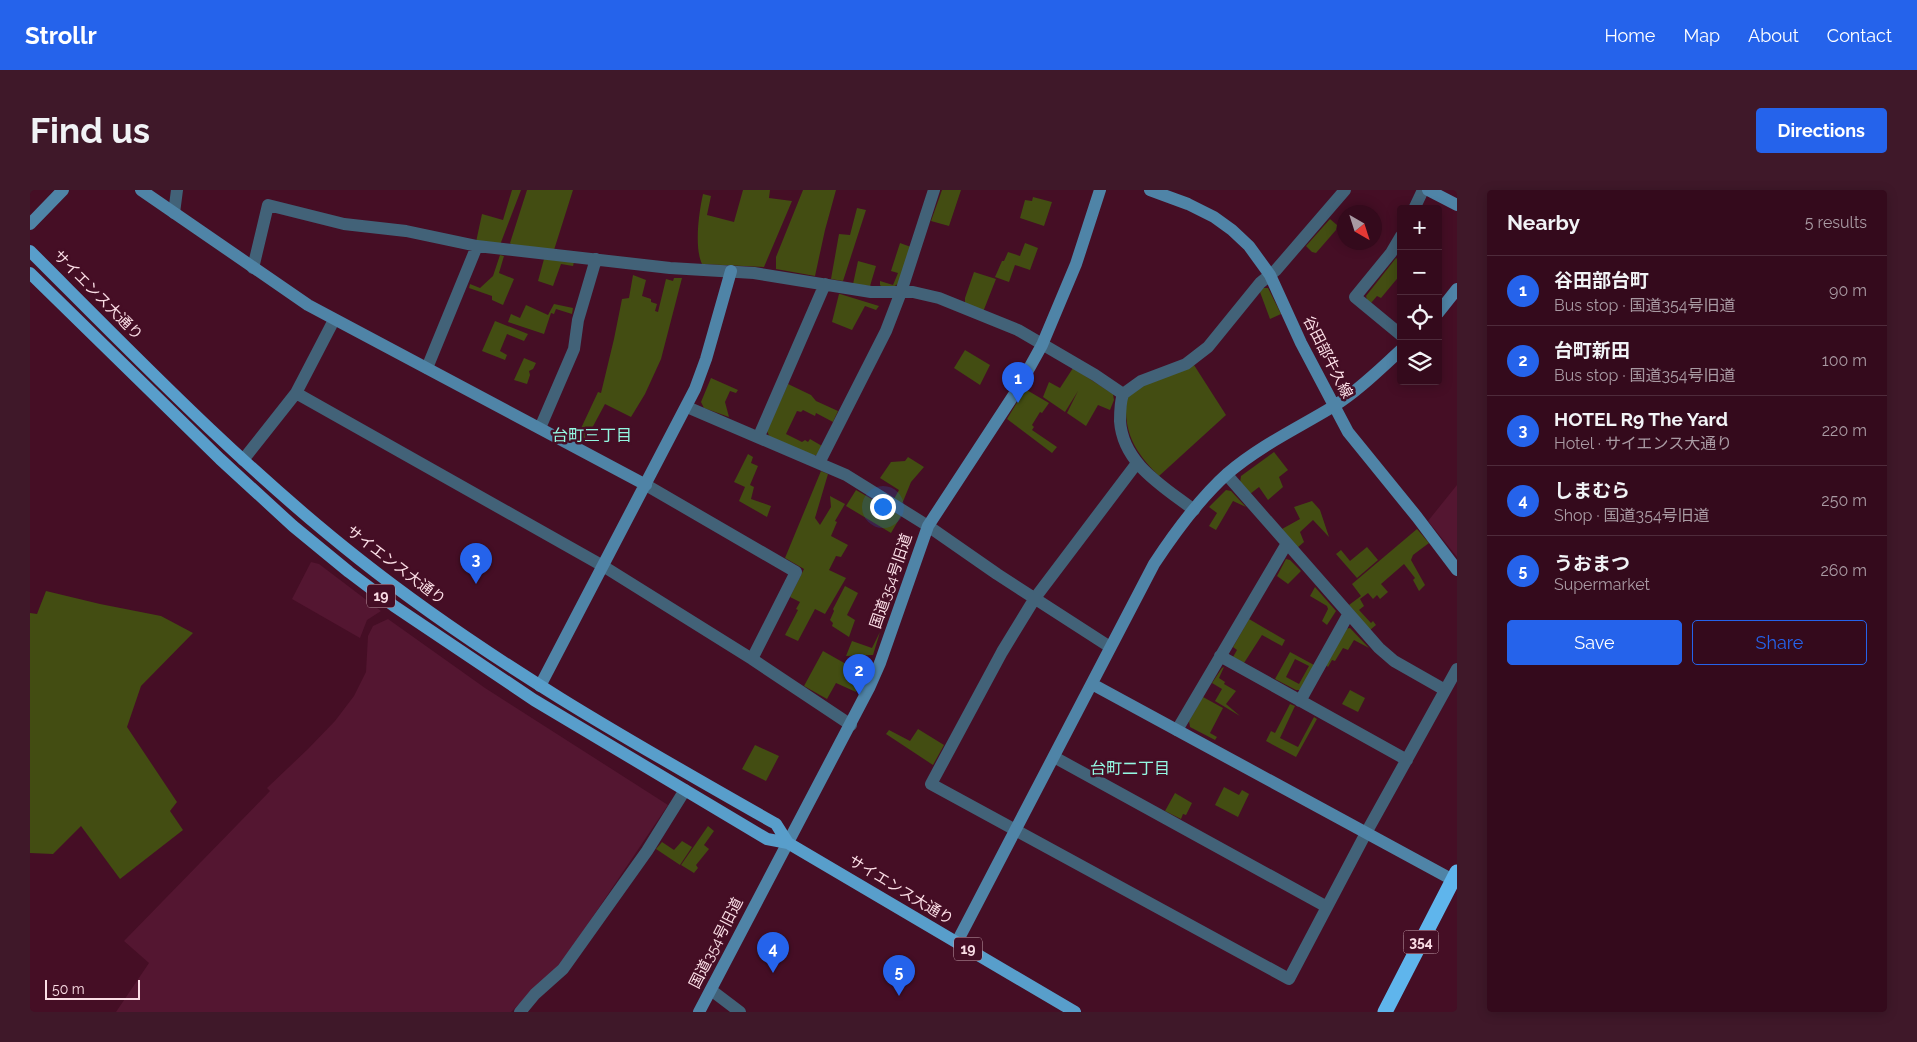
<!DOCTYPE html>
<html lang="en">
<head>
<meta charset="utf-8">
<style>
	:root { --surface:#340a1c; --page:#3f1829; --text:#f1f3f6; --muted:#a99aa3; --line:#4e2b3b; --accent:#2563eb }
	body { margin:0; font-family:Raleway,"Noto Sans JP",sans-serif; background:var(--page); color:var(--text) }
	.controls { position:absolute; right:15px; top:15px; display:grid; overflow:hidden; border-radius:5px; box-shadow:0 2px 12px #0003 }
	.controls button { width:45px; height:45px; display:grid; place-items:center; padding:0; border:0; border-bottom:1px solid var(--line); background:var(--surface); color:var(--text); font:25px sans-serif }
	.compass { position:absolute; left:1307px; top:15px; width:45px; height:45px; border-radius:50%; background:var(--surface); box-shadow:0 2px 12px #0003; rotate:141deg }
	.scale { position:absolute; left:15px; bottom:12px; width:95px; box-sizing:border-box; padding-left:5px; border:2px solid #fbdee6; border-top:0; font-size:14px; line-height:18px; white-space:nowrap; color:#fbdee6; -webkit-text-stroke:4px #450e25; paint-order:stroke }
	.you { position:absolute; left:852px; top:316px; width:18px; height:18px; margin:-12px; border:4px solid #fff; border-radius:50%; background:#1a73e8; box-shadow:0 0 0 8px #1a73e833 }
	.badge { display:grid; place-items:center; width:32px; height:32px; border-radius:50%; background:var(--accent); color:#fff; font-size:16px; font-weight:700 }
	.pin { position:absolute; translate:-50% -41px; filter:drop-shadow(0 1px 2px #0008) }
	.pin::after { content:''; position:absolute; top:26px; width:18px; height:15px; background:inherit; clip-path:polygon(0 0,100% 0,50% 100%) }
	.list { margin:0; padding:0; list-style:none }
	h2 { display:flex; justify-content:space-between; align-items:center; height:65px; margin:0; padding:0 20px; font-size:21px }
	h2 small { font-size:16px; font-weight:400; color:var(--muted) }
	.list li { display:grid; grid-template-columns:32px 1fr auto; gap:15px; align-items:center; box-sizing:border-box; height:70px; padding:0 20px; border-top:1px solid var(--line) }
	.list b { display:block; font-size:19px; white-space:nowrap }
	.list p { margin:0; font-size:16px; white-space:nowrap; color:var(--muted) }
	.list em { font-size:16px; font-style:normal; color:var(--muted) }
	.actions { display:flex; gap:10px; padding:15px 20px }
	.actions a { flex:1; padding:11px 0; border:1px solid var(--accent); border-radius:5px; text-align:center; font-size:18px; color:var(--accent) }
	.actions .main { background:var(--accent); color:#fff }
	.icon { flex:none; width:28px; height:28px; fill:none; stroke:currentColor; stroke-width:2; stroke-linecap:round; stroke-linejoin:round }
	.map { position:relative; flex:none; width:1427px; height:822px; overflow:hidden; border-radius:5px }
	header { display:flex; align-items:center; gap:30px; box-sizing:border-box; height:70px; padding:0 25px; background:var(--accent); color:#fff }
	header strong { font-size:24px }
	nav { display:flex; gap:28px; margin-inline-start:auto; font-size:18px }
	.intro { display:flex; align-items:center; justify-content:space-between; box-sizing:border-box; height:120px; padding:0 30px }
	h1 { margin:0; font-size:35px }
	.button { padding:12px 22px; border-radius:5px; background:var(--accent); color:#fff; font-size:18px; font-weight:700 }
	main { display:flex; gap:30px; padding:0 30px }
	aside { flex:1; background:var(--surface); border-radius:5px; box-shadow:0 2px 12px #0003 }
	.map>svg:first-child { display:block }
	.built { fill:#541631 }
	.green { fill:#434d12; fill-rule:evenodd }
	.lines { fill:none; stroke-linecap:round; stroke-linejoin:round }
	.street { stroke:#426278; stroke-width:12 }
	.secondary { stroke:#4f84a7; stroke-width:12 }
	.primary { stroke:#589ecb; stroke-width:12 }
	.highway { stroke:#5fb5ec; stroke-width:15 }
	.labels { text-anchor:middle; dominant-baseline:central; stroke-width:5; stroke-linejoin:round; paint-order:stroke }
	.shield { fill:#450e25; stroke:#c4a0ac; stroke-width:1 }
	.shield-label { font-size:14px; font-weight:bold; fill:#fbdee6 }
	.street-label { font-size:15px; fill:#fbdee6; stroke:#450e25 }
	.neighbourhood-label { font-size:16px; fill:#94f8e2; stroke:#450e25 }
</style>
</head>
<body>
<header>
<strong>Strollr</strong>
<nav><a>Home</a><a>Map</a><a>About</a><a>Contact</a></nav>
</header>
<div class="intro"><h1>Find us</h1><a class="button">Directions</a></div>
<main>
<div class="map">
<svg width="1427" height="822" viewBox="0 0 1427 822">
	<rect width="100%" height="100%" fill="#450e25"/>
	<!-- built -->
	<path class="built" d="M1427,295V367L1398,331Z
		M281,372L289,374L351,421L337,430L330,448L262,409Z
		M358,429L455,498L638,615L533,771L481,822H86L119,773L94,751L240,601L237,598L278,559L305,531L324,506L336,482L338,446L343,436Z"/>
	<!-- green -->
	<path class="green" d="M482,0H491L470,55L446,52L452,24L473,30Z
		M497,0H543L524,60L482,55L480,53Z
		M713,0H740L739,8L762,11L734,77L672,74C664,57 669,22 673,4L681,6L677,25L704,32Z
		M773,0H806L795,40L785,86L746,79V67Z
		M912,0H931L919,36L901,31Z
		M1003,7L1022,12L1014,36L990,28L995,10L1002,11Z
		M827,18L836,20L813,91L801,89L809,44L820,45Z
		M1300,29L1307,35L1306,40L1286,63L1282,62L1276,56Z
		M870,53L881,57L869,93L862,98H853L850,95V91L863,95L868,83L861,81Z
		M995,53L1008,58L1000,80L985,75L979,92L965,87L972,71H974L978,62L990,66Z
		M470,65L474,66L469,83L484,89L473,115L462,110V106L439,98L440,94L450,98L463,86Z
		M1366,68L1371,72V84L1351,108L1347,106L1341,113L1337,110L1336,106Z
		M514,69L544,72L543,76L531,74L523,96L508,91Z
		M828,71L846,76L840,96L823,94Z
		M944,82L966,89L953,122L935,114V108Z
		M603,85L616,90L612,106L621,109V112L627,114L625,121L628,122L636,89L643,91L644,88H652L631,169L615,204L601,227L575,214L554,253L546,249L568,202L571,203L584,149L592,109L599,108Z
		M1233,98H1238L1251,124L1240,129L1230,102Z
		M809,104H810L849,116L846,120L835,116L822,140L802,132Z
		M524,114L543,118L542,124L526,119L524,124L521,123L514,144L478,132L481,124L490,128L496,115L518,125Z
		M465,131L498,144L494,151L477,144L470,161L477,165L475,170L452,161Z
		M935,160L960,175L950,195L924,178Z
		M494,168L506,173L503,179L499,181L500,185L497,194L484,190Z
		M1164,175L1196,225L1129,286C1110,267 1097,250 1096,223C1096,216 1096,209 1100,204C1112,193 1147,182 1164,175Z
		M1043,178L1083,204L1084,210L1080,220L1068,215L1056,236L1037,223L1048,201L1035,222L1013,207L1019,192L1030,198Z
		M681,188L708,200L706,203L700,201L695,212L699,227L674,218L671,212Z
		M758,194L781,205L786,211L808,221L803,232L786,223L785,226L773,220L771,222L767,221L756,244L772,252L775,250L778,252L780,249L792,256L787,265H783L740,248L737,241Z
		M995,199L1019,213L1012,223L1010,222L1002,235L1004,237L1002,240L1027,257L1022,263L977,229Z
		M1244,262L1258,280L1249,287L1253,297L1238,310L1229,297L1220,304L1210,293L1211,286Z
		M718,264L723,267L721,273L728,276L720,295L724,297L721,309L741,316L737,327L709,311L715,297L704,292Z
		M878,267L894,277L881,292L872,314L864,309L869,300L850,288L861,272L875,271Z
		M791,281L798,284L785,328L790,335L801,317L800,306L815,314L805,331L807,332L801,346L818,355L811,367L806,366L799,380L816,388L795,424L785,419L768,451L755,445L768,420L766,419L770,412L760,407L774,379L755,368Z
		M826,300L871,326L861,343L816,316Z
		M1196,300L1201,301L1216,317L1203,311L1186,340L1179,336L1187,323L1179,317Z
		M1282,311L1290,320L1299,347L1283,330L1270,342L1274,352L1267,358L1252,339L1270,329L1264,317Z
		M1387,339L1399,353L1383,365L1381,370L1395,395L1389,401L1383,390L1385,388L1374,374L1351,394L1358,402L1350,409L1347,405L1343,409L1338,403L1330,409L1334,416L1329,420L1341,433L1343,431L1346,435L1340,440L1319,415L1331,406L1322,394Z
		M1337,357L1348,370L1327,388L1306,364L1311,360L1320,371Z
		M1256,369L1260,370L1271,381L1258,394L1247,386Z
		M815,396L828,403L817,425L825,430L819,447L802,436L803,433L800,430L804,421L803,419Z
		M1285,397L1306,421L1297,435L1292,431L1298,419L1297,416L1280,406Z
		M16,401L70,414L131,426L163,443L111,496L97,537L147,612L140,621L153,640L90,689L51,636L23,664L0,663V423L7,424Z
		M1219,429L1255,450L1252,456L1232,445L1214,473L1203,467L1207,460L1203,457Z
		M1320,438L1339,458L1324,450L1318,460L1313,458L1305,471L1302,470L1298,477L1296,475L1315,439Z
		M850,442L843,465L816,466L822,451L842,458Z
		M793,461L816,474L815,478H824L835,484L826,502L806,493L797,509L774,496Z
		M1260,462L1284,475L1270,500H1266L1245,489ZM1265,469L1279,476L1269,494L1256,487Z
		M1194,477L1189,488L1195,492L1194,494L1206,501L1196,514L1210,526L1185,511L1192,499L1182,493L1192,478Z
		M1320,500L1335,508L1328,522L1312,514Z
		M1173,507L1193,518L1180,543L1187,547L1185,550L1160,537L1159,531Z
		M1260,514L1265,516L1250,548L1268,557L1284,527L1287,529L1266,567L1236,551L1241,541L1245,543Z
		M888,539L914,555L903,575L856,544L859,540L880,551Z
		M725,555L749,566L736,591L712,579Z
		M1194,597L1209,605L1212,600L1219,604L1208,627L1185,615Z
		M1145,603L1162,613L1156,625L1153,624L1151,629L1135,621Z
		M678,636L684,641L674,655L679,659L666,675L668,678L664,683L651,675Z
		M652,651L662,657L650,675L626,659L632,652L644,660Z"/>
	<g class="lines">
		<!-- street -->
		<path class="street" d="M1384,19L1393,0
			M144,23L147,0
			M1371,46L1361,63L1325,107L1371,145
			M223,78L238,15L314,34L376,41L447,56L640,78L724,83L841,102H883L909,108L988,140L1065,185L1093,204
			M397,178L447,56
			M266,203L573,376L722,469L821,535
			M657,217L816,285L898,336L967,384L1080,457
			M510,238L544,159L548,130L566,69
			M729,246L795,94
			M213,270L266,203L304,130
			M789,273L856,141L871,102L904,0
			M1107,273L1005,408L972,462L901,594L1259,789L1336,643L1427,479
			M1197,285L1349,458L1364,471L1415,500
			M616,295L766,382L722,469
			M1164,320C1133,296 1093,274 1090,231C1090,221 1090,213 1093,204L1111,191L1156,174L1178,157L1230,93L1246,80L1315,0
			M1190,466L1377,570
			M1270,511L1318,425
			M1147,540L1256,355
			M1024,567L1297,717
			M681,800L710,822
			M490,822L505,804L533,779L617,661L655,600"/>
		<!-- secondary -->
		<path class="secondary" d="M111,0L278,115L616,295
			M1120,0L1158,14L1184,27L1202,40L1219,56L1240,85L1271,153L1318,242L1387,327L1427,380
			M1398,0L1427,15
			M0,34L33,0
			M1408,123L1427,99
			M1062,494L1423,690
			M510,496L665,199L676,169L701,81
			M927,752L1124,374C1145,342 1169,309 1198,283C1231,255 1268,238 1304,216C1328,201 1350,179 1371,160
			M669,822L839,498L850,473L898,336L987,200L1012,155L1046,74L1070,0"/>
		<!-- primary -->
		<path class="primary" d="M0,61C106,167 211,276 329,369C458,471 603,553 746,634L758,653
			M0,83L190,269L263,336L319,382L364,416L504,510L737,649L758,653L1045,822"/>
		<!-- highway -->
		<path class="highway" d="M1355,822L1427,682"/>
	</g>
	<g class="labels">
		<!-- shield labels -->
		<g class="shield">
			<rect x="337" y="394.5" width="28" height="23" rx="4"/>
			<rect x="1373.5" y="740.5" width="35" height="23" rx="4"/>
			<rect x="924" y="747.5" width="28" height="23" rx="4"/>
		</g>
		<g class="shield-label">
			<text x="351" y="406">19</text>
			<text x="1391" y="752">354</text>
			<text x="938" y="759">19</text>
		</g>
		<!-- street labels -->
		<g class="street-label">
			<text transform="translate(68 105) rotate(45)">サイエンス大通り</text>
			<text transform="translate(1298 167) rotate(63)">谷田部牛久線</text>
			<text transform="translate(366 375) rotate(37)">サイエンス大通り</text>
			<text transform="translate(861 391) rotate(-71)">国道354号旧道</text>
			<text transform="translate(871 700) rotate(31)">サイエンス大通り</text>
			<text transform="translate(686 753) rotate(-63)">国道354号旧道</text>
		</g>
		<!-- neighbourhood labels -->
		<g class="neighbourhood-label">
			<text x="562" y="245">台町三丁目</text>
			<text x="1100" y="578">台町二丁目</text>
		</g>
	</g>
</svg>
<div class="controls">
<button>+</button>
<button>−</button>
<button><svg class="icon" aria-label="locate" viewBox="0 0 24 24"><circle cx="12" cy="12" r="6"/><path d="M12 2v4M12 18v4M2 12h4M18 12h4"/></svg></button>
<button><svg class="icon" aria-label="layers" viewBox="0 0 24 24"><path d="M12 4l9 5-9 5-9-5zM3 14l9 5 9-5"/></svg></button>
</div>
<svg class="compass" viewBox="-18 -18 36 36"><path d="M0-13l5 13h-10z" fill="#e53935"/><path d="M0 13l5-13h-10z" fill="#a99aa3"/></svg>
<div class="scale">50 m</div>
<div class="you"></div>
<div class="pin badge" style="left:988px;top:213px">1</div>
<div class="pin badge" style="left:829px;top:505px">2</div>
<div class="pin badge" style="left:446px;top:394px">3</div>
<div class="pin badge" style="left:743px;top:783px">4</div>
<div class="pin badge" style="left:869px;top:806px">5</div>
</div>
<aside>
<h2>Nearby<small>5 results</small></h2>
<ul class="list">
<li><span class="badge">1</span><div><b>谷田部台町</b><p>Bus stop · 国道354号旧道</p></div><em>90 m</em></li>
<li><span class="badge">2</span><div><b>台町新田</b><p>Bus stop · 国道354号旧道</p></div><em>100 m</em></li>
<li><span class="badge">3</span><div><b>HOTEL R9 The Yard</b><p>Hotel · サイエンス大通り</p></div><em>220 m</em></li>
<li><span class="badge">4</span><div><b>しまむら</b><p>Shop · 国道354号旧道</p></div><em>250 m</em></li>
<li><span class="badge">5</span><div><b>うおまつ</b><p>Supermarket</p></div><em>260 m</em></li>
</ul>
<div class="actions"><a class="main">Save</a><a>Share</a></div>
</aside>
</main>
</body>
</html>
